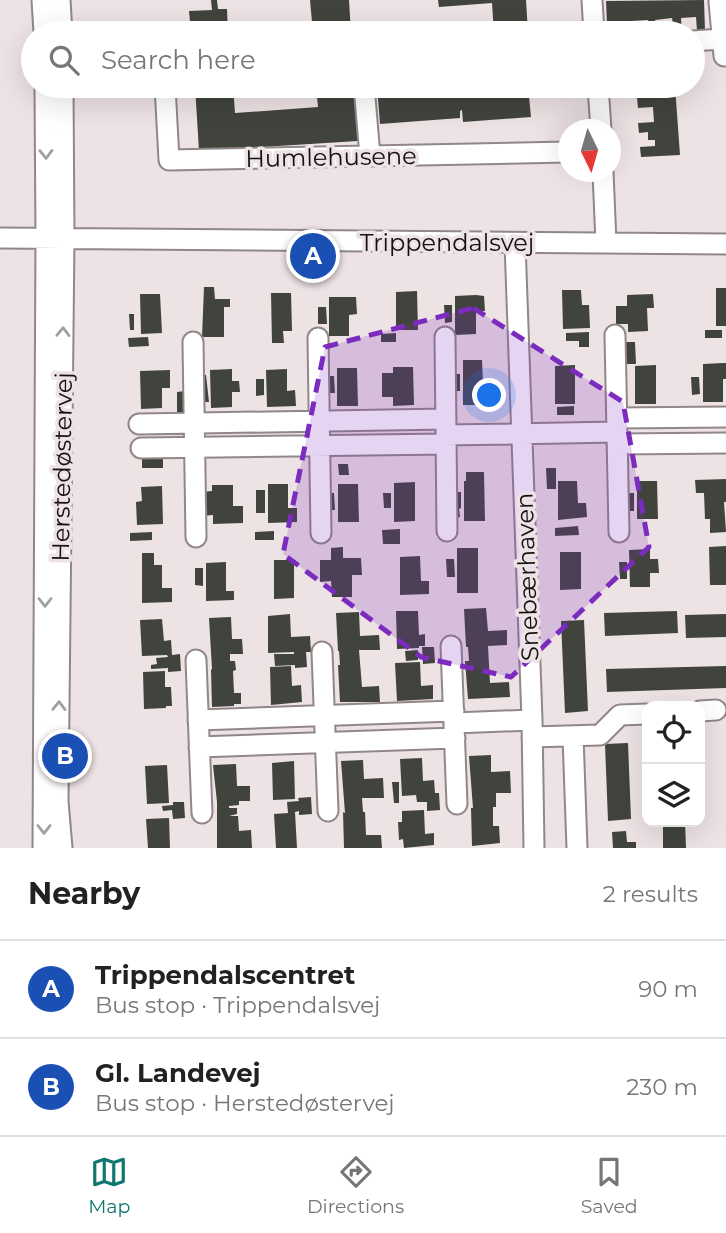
<!DOCTYPE html>
<html lang="en">
<head>
<meta charset="utf-8">
<style>
	:root { --surface:#fff; --page:#f6f6f6; --text:#222; --muted:#767676; --line:#e0e0e0; --accent:#0f766e }
	body { margin:0; font-family:Montserrat,sans-serif; background:var(--page); color:var(--text) }
	.controls { position:absolute; right:21px; bottom:21px; display:grid; overflow:hidden; border-radius:14px; box-shadow:0 7px 28px #0002 }
	.controls button { width:63px; height:63px; display:grid; place-items:center; padding:0; border:0; border-bottom:2px solid var(--line); background:var(--surface); color:var(--text); font:35px sans-serif }
	.compass { position:absolute; left:558px; top:119px; width:63px; height:63px; border-radius:50%; background:var(--surface); box-shadow:0 7px 28px #0002; rotate:175deg }
	.you { position:absolute; left:490px; top:396px; width:24px; height:24px; margin:-18px; border:5px solid #fff; border-radius:50%; background:#1a73e8; box-shadow:0 0 0 10px #1a73e833 }
	.badge { display:grid; place-items:center; width:46px; height:46px; border-radius:50%; background:var(--accent); color:#fff; font-size:23px; font-weight:700 }
	.pin { position:absolute; translate:-50% -50%; border:4px solid #fff; box-shadow:0 2px 7px #0006 }
	.list { margin:0; padding:0; list-style:none }
	h2 { display:flex; justify-content:space-between; align-items:center; height:91px; margin:0; padding:0 28px; font-size:30px }
	h2 small { font-size:23px; font-weight:400; color:var(--muted) }
	.list li { display:grid; grid-template-columns:46px 1fr auto; gap:21px; align-items:center; box-sizing:border-box; height:98px; padding:0 28px; border-top:2px solid var(--line) }
	.list b { display:block; font-size:26px; white-space:nowrap }
	.list p { margin:0; font-size:23px; white-space:nowrap; color:var(--muted) }
	.list em { font-size:23px; font-style:normal; color:var(--muted) }
	.icon { flex:none; width:38px; height:38px; fill:none; stroke:currentColor; stroke-width:2; stroke-linecap:round; stroke-linejoin:round }
	.map { position:relative; flex:none; width:726px; height:848px; overflow:hidden }
	.search { position:absolute; background:var(--surface); box-shadow:0 7px 28px #0002; left:21px; right:21px; top:21px; height:77px; display:flex; align-items:center; gap:18px; box-sizing:border-box; padding:0 24px; border-radius:38px; color:var(--muted); font-size:26px }
	.sheet { height:287px; background:var(--surface) }
	nav { display:flex; justify-content:space-around; align-items:center; box-sizing:border-box; height:98px; border-top:2px solid var(--line); background:var(--surface); font-size:19px; color:var(--muted) }
	nav a { display:grid; justify-items:center; gap:4px }
	nav .on { color:var(--accent) }
	.map>svg:first-child { display:block }
	.building { fill:#41443d }
	.lines { fill:none; stroke-linecap:round; stroke-linejoin:round }
	.minor-casing { stroke:#918788; stroke-width:23 }
	.minor { stroke:#fff; stroke-width:19 }
	.oneway { stroke:#a1a0a0 }
	.marked { fill:#7b2cbf; fill-opacity:0.2; stroke:#7b2cbf; stroke-width:5; stroke-dasharray:14 9; stroke-linejoin:round }
	.labels { text-anchor:middle; dominant-baseline:central; stroke-width:7; stroke-linejoin:round; paint-order:stroke }
	.street-label { font-size:24px; fill:#151112; stroke:#ede2e4 }
</style>
</head>
<body>
<div class="map">
<svg width="726" height="848" viewBox="0 0 726 848">
	<rect width="100%" height="100%" fill="#ede2e4"/>
	<!-- building -->
	<path class="building" d="M211,0H217L218,9H227L228,33H191L189,11L212,10Z
		M310,0H349L351,33H313Z
		M438,0H526L528,33H494L492,3L439,7Z
		M704,0L705,31H697L696,17L681,18L682,33H674L672,18L655,20L657,33H649L648,20L631,21L632,33H625L624,22L607,23L606,1Z
		M195,86H233L235,113L318,107L316,86H354L358,141L199,151Z
		M377,86H412V88L458,86L459,95H461V88L494,86H528L531,117L463,122L462,110L460,111V118L380,124Z
		M645,86H675L680,155L641,157L640,147L655,146V140H648V132L639,133L638,123L654,122L653,107L638,108L637,98L652,97L651,92H645Z
		M204,287H214L215,299H230V307H224V337H202Z
		M716,288H726V326H716Z
		M562,290H581L582,305H589L590,328L563,329Z
		M417,291L418,330H396V292Z
		M271,293H291L292,331H283L284,343H272Z
		M140,294H160L162,333L141,334Z
		M653,294L654,308H647L648,331L628,332V324H616V306H627V295Z
		M476,295L484,296L485,311H476V334L455,335V296Z
		M329,297H356L357,314L349,315V336H329Z
		M444,305H452V322L445,323Z
		M318,307H326L327,324H318Z
		M129,314H134V330H130Z
		M705,330H722V338H705Z
		M589,332V347H579V341H566V333Z
		M396,333V342H381V334Z
		M148,337L149,346L129,347L128,338Z
		M624,342H635L636,364H624Z
		M463,360H482L484,405H463Z
		M723,363H726V379H723V402H703V364Z
		M575,365V404H555V366Z
		M656,365V404H635V366Z
		M393,367H413L414,405L393,406V397H382V373H393Z
		M337,368H357L358,406H337Z
		M232,369V381H239L240,392H232V407L211,408L210,370Z
		M287,369V391L295,390L296,406L267,407L266,370Z
		M170,370V388H162V408L141,409L140,371Z
		M452,374H460V391H452Z
		M201,375H206L209,402H200Z
		M326,376H334L335,393H327Z
		M691,377H699L700,394L692,395Z
		M256,379H264V395L256,396Z
		M185,391L186,413L177,414V392Z
		M574,406V415H557V407Z
		M142,458H163V468H142Z
		M338,464H348L349,475H339Z
		M546,468H556V489H547Z
		M466,472H484L485,521H464V481H466Z
		M726,479V502H724L726,532L710,533V519H705L704,493H696L695,480Z
		M558,481H577L578,503H586L587,517L558,520Z
		M637,481H657L658,519H637Z
		M415,482V521L394,522V483Z
		M268,484H288V508H297V522L268,523Z
		M338,484H358L359,522H338Z
		M212,485H233V506H243V523L213,524V515L201,516V492L212,491Z
		M162,486L163,524L137,525L136,502L142,501L141,487Z
		M256,490H265V513H256Z
		M453,492H461V508L459,509L460,517L454,518Z
		M326,493H334L335,510H327Z
		M383,493H391V508H384Z
		M625,493H634V511H626Z
		M578,526L579,535L555,536V528Z
		M400,529V544H383L382,530Z
		M274,531V540H255V532Z
		M152,532V540L130,541V533Z
		M726,546V585H710L709,547Z
		M343,547V558H361L362,575H352V597H332L331,581L320,582V560H331V548Z
		M457,548H478V593H457Z
		M650,549V559H658L659,573H650V587H630L629,550Z
		M560,552H581V589L560,590Z
		M142,553H154V565H162V588H172V602L142,603Z
		M420,556L421,581H429V594L400,595V557Z
		M446,559H454L455,577H447Z
		M274,560H294V598L274,599Z
		M226,562V591H234V600L206,601V563Z
		M619,562H627V579H620Z
		M195,568H203V586L195,585Z
		M486,608L488,631L507,630V645L488,646L490,683L509,682L510,697L468,699L465,661H469L468,647H466L464,609Z
		M396,611H418L419,635L425,634V646H419V648L397,649Z
		M677,611L678,633L605,636L604,613Z
		M359,612L360,636L379,635L380,650H359L362,687L379,686L380,702H340L338,665H340L339,651H338L336,613Z
		M290,614L291,637L310,636L311,652H306L307,667L295,668V665L275,666L274,654H294V652L268,653V616Z
		M726,614V637L686,638L685,615Z
		M231,617L232,639H242L243,654H230V661H235L236,670L233,671L234,693H241V704H234V706L212,707L211,670L212,669L209,618Z
		M162,619L164,641L171,640L172,655L180,654L181,671L168,672V668L151,669V665L157,664L156,658L168,657L167,655L142,656L140,620Z
		M584,620L588,711L565,713L561,621Z
		M422,647H434L435,663L423,664Z
		M418,650V660L406,661L405,651Z
		M420,662L421,686L433,685V699L397,701L395,663Z
		M291,666L292,686L301,685L302,702L271,705L270,667Z
		M726,666V688L607,692L606,669Z
		M165,671V687H171L172,706H166V708L144,709L143,672Z
		M628,743L631,819L608,821L605,744Z
		M491,755V772L510,771L511,793H496V807H493V826H499L500,843L472,846L471,808H473L469,756Z
		M422,758L423,781L434,780L435,793H439L440,810L427,811V802H417L416,795L402,796L400,759Z
		M363,760L364,779L383,778L384,798H362L363,812H365L366,835H381L382,848H344L343,812L345,813L341,761Z
		M294,761L295,799L273,800L272,763Z
		M236,764L237,786H250V801H239V805L229,806V808H237V814L229,816H238L239,831L251,830L252,848H217V802L213,765Z
		M167,765L169,803L147,804L145,766Z
		M392,782H399V803H394Z
		M311,797L312,814L299,815V811L295,812L297,848H276L274,814L288,813L287,802L299,801L298,798Z
		M173,802H184L185,818L173,819L172,810L163,811L162,806L173,805Z
		M424,810L425,834L434,833V845L404,848L403,839L399,840L398,822H402V811Z
		M169,818L170,848H148L146,819Z
		M663,822H685L686,848H663Z
		M626,831L627,842H636V848H613L612,832Z"/>
	<g class="lines">
		<defs>
			<path id="minor" d="M42,0L44,33
				M60,0L62,33
				M592,0L594,33
				M726,2H719L724,56H726
				M693,41L721,39
				M165,86L169,160L568,152
				M364,86L370,156
				M598,86L601,130
				M603,172L606,243
				M0,238L726,244
				M515,243L532,720L534,848
				M615,335L619,532
				M445,337L447,531
				M318,338L321,533
				M193,342L196,537
				M617,418L726,417
				M139,424L446,419
				M446,435L617,432
				M617,444L726,443
				M141,448L446,444
				M451,646L457,804
				M322,652L328,811
				M196,660L202,813
				M700,711L716,710
				M198,720L454,711
				M454,723L532,720
				M573,736L577,848
				M532,737L600,735L620,715L647,714
				M199,747L455,738
				M43,848L46,238L45,86
				M62,848L58,801L64,238L63,86"/>
		</defs>
		<!-- minor casing -->
		<use href="#minor" class="minor-casing"/>
		<!-- minor -->
		<use href="#minor" class="minor"/>
	</g>
	<!-- one-way arrows -->
	<defs><path id="oneway-chevron" d="M-2-3.5L2.5 0L-2 3.5" fill="none" stroke-width="1.6" stroke-linecap="round" stroke-linejoin="round" transform="scale(1.75)"/></defs>
	<g class="oneway">
		<use href="#oneway-chevron" transform="translate(46 154) rotate(89)"/>
		<use href="#oneway-chevron" transform="translate(63 332) rotate(-89)"/>
		<use href="#oneway-chevron" transform="translate(45 602) rotate(90)"/>
		<use href="#oneway-chevron" transform="translate(59 706) rotate(-89)"/>
		<use href="#oneway-chevron" transform="translate(44 829) rotate(90)"/>
	</g>
	<!-- marked area -->
	<path class="marked" d="M473,308L623,402L649,547L511,677L421,657L283,554L325,347Z"/>
	<g class="labels">
		<!-- street labels -->
		<g class="street-label">
			<text transform="translate(331 157) rotate(-1)">Humlehusene</text>
			<text x="447" y="242">Trippendalsvej</text>
			<text transform="translate(62 467) rotate(-89)">Herstedøstervej</text>
			<text transform="translate(527 577) rotate(-92)">Snebærhaven</text>
		</g>
	</g>
</svg>
<div class="controls">
<button><svg class="icon" aria-label="locate" viewBox="0 0 24 24"><circle cx="12" cy="12" r="6"/><path d="M12 2v4M12 18v4M2 12h4M18 12h4"/></svg></button>
<button><svg class="icon" aria-label="layers" viewBox="0 0 24 24"><path d="M12 4l9 5-9 5-9-5zM3 14l9 5 9-5"/></svg></button>
</div>
<svg class="compass" viewBox="-18 -18 36 36"><path d="M0-13l5 13h-10z" fill="#e53935"/><path d="M0 13l5-13h-10z" fill="#767676"/></svg>
<div class="you"></div>
<div class="pin badge" style="left:313px;top:256px;background:#1a4fb4">A</div>
<div class="pin badge" style="left:65px;top:756px;background:#1a4fb4">B</div>
<div class="search"><svg class="icon" aria-label="search" viewBox="0 0 24 24"><circle cx="10" cy="10" r="6"/><path d="M15 15l6 6"/></svg>Search here</div>
</div>
<section class="sheet">
<h2>Nearby<small>2 results</small></h2>
<ul class="list">
<li><span class="badge" style="background:#1a4fb4">A</span><div><b>Trippendalscentret</b><p>Bus stop · Trippendalsvej</p></div><em>90 m</em></li>
<li><span class="badge" style="background:#1a4fb4">B</span><div><b>Gl. Landevej</b><p>Bus stop · Herstedøstervej</p></div><em>230 m</em></li>
</ul>
</section>
<nav>
<a class="on"><svg class="icon" aria-label="map" viewBox="0 0 24 24"><path d="M3 6l6-2 6 2 6-2v14l-6 2-6-2-6 2zM9 4v14M15 6v14"/></svg>Map</a>
<a><svg class="icon" aria-label="directions" viewBox="0 0 24 24"><path d="M12 3l9 9-9 9-9-9zM9 14v-3h6M13 9l2 2-2 2"/></svg>Directions</a>
<a><svg class="icon" aria-label="saved" viewBox="0 0 24 24"><path d="M7 4h10v16l-5-4-5 4z"/></svg>Saved</a>
</nav>
</body>
</html>
